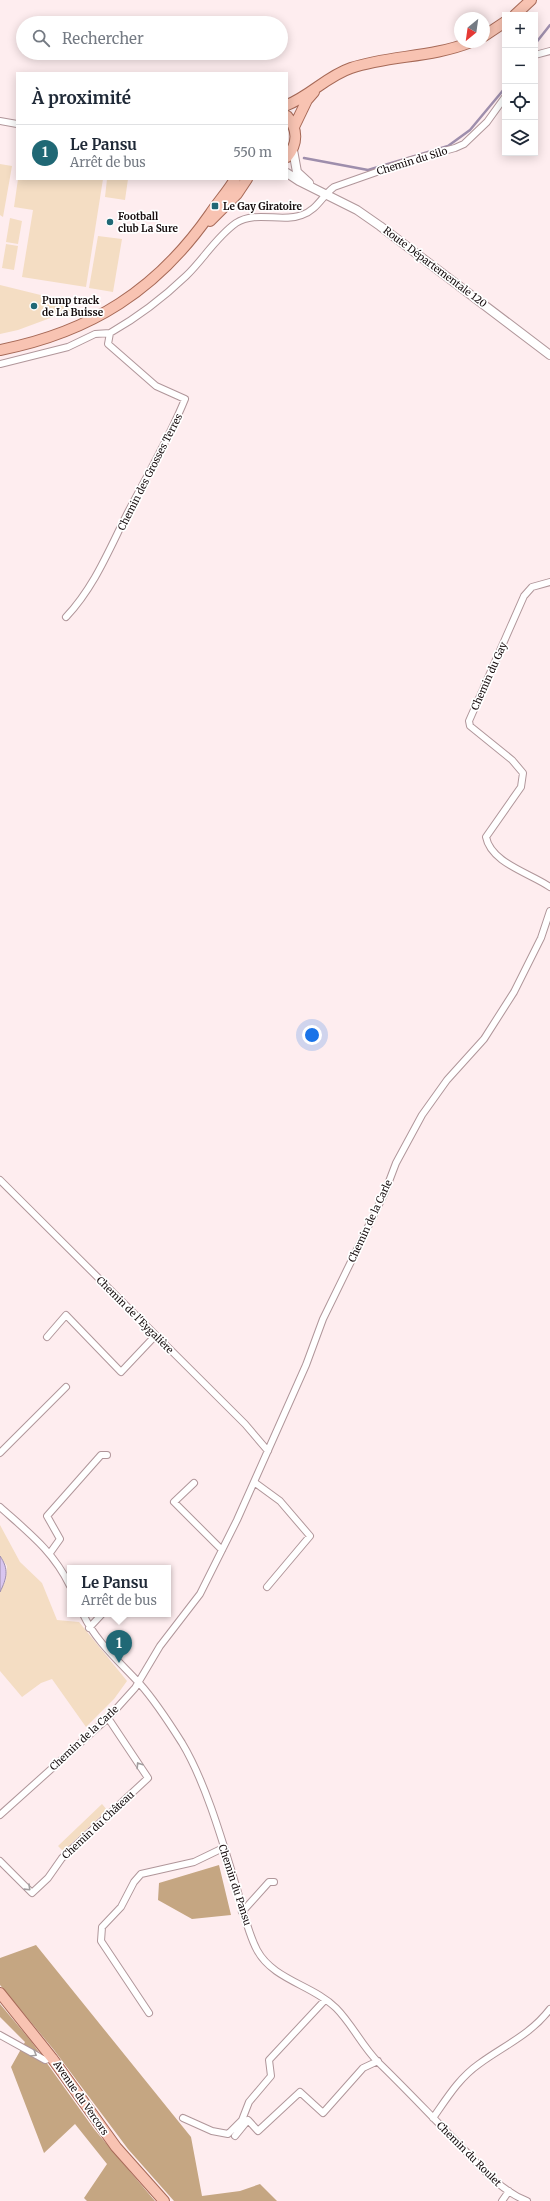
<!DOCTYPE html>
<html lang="fr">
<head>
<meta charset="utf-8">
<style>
	:root { --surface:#fff; --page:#f6f6f7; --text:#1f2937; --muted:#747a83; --line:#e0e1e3; --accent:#206875 }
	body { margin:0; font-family:Merriweather,serif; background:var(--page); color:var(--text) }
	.controls { position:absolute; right:12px; top:12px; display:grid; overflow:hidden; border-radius:0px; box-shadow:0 2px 10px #0003 }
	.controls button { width:36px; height:36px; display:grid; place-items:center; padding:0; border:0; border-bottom:1px solid var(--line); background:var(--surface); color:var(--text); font:20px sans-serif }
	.compass { position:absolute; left:454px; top:12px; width:36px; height:36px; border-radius:50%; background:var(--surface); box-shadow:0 2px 10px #0003; rotate:209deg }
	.you { position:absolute; left:312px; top:1035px; width:14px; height:14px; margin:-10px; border:3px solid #fff; border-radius:50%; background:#1a73e8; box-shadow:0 0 0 6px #1a73e833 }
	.badge { display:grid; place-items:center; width:26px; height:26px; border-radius:50%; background:var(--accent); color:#fff; font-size:13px; font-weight:700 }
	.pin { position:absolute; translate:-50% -33px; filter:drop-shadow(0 1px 2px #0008) }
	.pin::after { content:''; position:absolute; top:21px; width:14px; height:12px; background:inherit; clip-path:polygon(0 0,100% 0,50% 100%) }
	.popup { position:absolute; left:67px; top:1565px; width:104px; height:52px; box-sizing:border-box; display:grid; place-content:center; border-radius:0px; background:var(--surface); filter:drop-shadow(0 1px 3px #0005); font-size:13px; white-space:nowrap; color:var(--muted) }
	.popup b { font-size:15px; color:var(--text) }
	.popup::after { content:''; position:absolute; left:50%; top:100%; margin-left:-8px; border:8px solid transparent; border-top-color:var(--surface) }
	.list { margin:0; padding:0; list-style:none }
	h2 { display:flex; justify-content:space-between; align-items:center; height:52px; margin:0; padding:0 16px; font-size:17px }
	h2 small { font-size:13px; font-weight:400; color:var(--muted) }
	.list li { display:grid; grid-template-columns:26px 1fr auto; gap:12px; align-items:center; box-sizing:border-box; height:56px; padding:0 16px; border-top:1px solid var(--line) }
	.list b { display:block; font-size:15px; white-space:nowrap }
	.list p { margin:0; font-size:13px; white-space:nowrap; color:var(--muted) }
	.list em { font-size:13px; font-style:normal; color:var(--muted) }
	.icon { flex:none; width:22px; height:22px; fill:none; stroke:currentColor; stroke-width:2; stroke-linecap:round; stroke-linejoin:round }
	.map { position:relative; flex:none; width:550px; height:2201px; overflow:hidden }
	.search { position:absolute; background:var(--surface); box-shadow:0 2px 10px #0003; left:16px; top:16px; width:272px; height:44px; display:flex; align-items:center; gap:10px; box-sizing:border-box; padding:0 14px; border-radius:22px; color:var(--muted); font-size:15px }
	.panel { position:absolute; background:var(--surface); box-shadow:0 2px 10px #0003; left:16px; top:72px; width:272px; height:108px; border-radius:0px }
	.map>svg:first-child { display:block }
	.green { fill:#f4ddc3 }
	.forest { fill:#c5a682 }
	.water { fill:#d8c5ef; stroke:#9e8eac }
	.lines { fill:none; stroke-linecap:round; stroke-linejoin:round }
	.stream { stroke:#9e8eac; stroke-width:2.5 }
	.minor-casing { stroke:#b0969a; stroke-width:8 }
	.tertiary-casing { stroke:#b0969a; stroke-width:10 }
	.primary-casing { stroke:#a66957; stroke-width:12 }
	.minor { stroke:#fff; stroke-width:6 }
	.tertiary { stroke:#fff; stroke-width:8 }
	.primary { stroke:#f8c3b2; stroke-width:10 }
	.oneway { stroke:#a29e9f }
	.poi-dot { fill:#206875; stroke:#fff; stroke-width:1.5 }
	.labels { text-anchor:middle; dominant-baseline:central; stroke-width:3.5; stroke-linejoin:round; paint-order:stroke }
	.street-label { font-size:10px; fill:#160d0e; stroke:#fff }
	.poi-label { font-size:10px; font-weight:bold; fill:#160d0e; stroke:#fff; text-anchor:start }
</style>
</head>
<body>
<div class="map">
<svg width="550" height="2201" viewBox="0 0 550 2201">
	<rect width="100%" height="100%" fill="#feedef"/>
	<!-- green -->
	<path class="green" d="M0,164L12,166L3,217L0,215Z
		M18,179H103L86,287L22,277L33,210L14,207Z
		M107,179H128L125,200L105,197Z
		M10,218L22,221L18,244L6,242Z
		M98,236L122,239L113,292L89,288Z
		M6,244L18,246L14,270L2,268Z
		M0,285L65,301L72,310L18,330L0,334Z
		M0,1525L20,1562L42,1583L57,1620L79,1622L127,1681L114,1699L86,1727L52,1679L41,1683L22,1697L0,1671V1592L6,1580L7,1566L0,1556Z
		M102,1804L107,1810L63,1851L58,1846Z"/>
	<!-- forest -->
	<path class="forest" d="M219,1865L231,1915L192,1919L158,1900L159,1883Z
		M36,1945L191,2137L202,2196L240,2191L260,2184L277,2201H174L128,2149L54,2050L0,1985V1958Z
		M0,2004L31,2041L94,2129L155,2201H87L84,2198L107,2164L75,2124L44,2153L11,2067L25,2042L0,2017Z"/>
	<!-- water -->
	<path class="water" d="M0,1556C9,1569 7,1578 0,1592Z"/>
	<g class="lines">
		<!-- stream -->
		<path class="stream" d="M535,44L550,25
			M304,158L368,170L448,146L470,130L505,88"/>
		<defs>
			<path id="minor" d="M535,55L550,51
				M0,121L17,124
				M0,364L68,347L95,334L110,333
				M550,582L532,587L524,596L469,721L470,726L512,760L523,773L521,787L486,837C491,863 530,873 550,887
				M66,617C94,587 108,552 126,516C146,477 169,439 185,399L156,386L108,344L110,333C138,317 163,298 186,276C203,260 216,237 236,223C256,210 282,223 302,215C317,210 322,196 334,187L408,161L455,148L464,144L487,122L505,97
				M0,1180L245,1424L268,1451
				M47,1337L66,1315L121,1372L155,1336
				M0,1453L66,1387
				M254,1482L280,1501L310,1536L267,1587
				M194,1483L174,1502L222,1550
				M0,1507C29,1533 53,1551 70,1586
				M50,1553L60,1539L47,1516L101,1455H107
				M83,1614C96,1642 120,1662 140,1684C156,1702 170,1724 182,1743C206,1783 223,1843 237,1889C243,1909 247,1931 257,1950C273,1980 313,1985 336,2008C352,2024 362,2046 378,2062C405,2088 431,2116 458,2143C479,2165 499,2190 527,2201
				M89,1628L102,1614
				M0,1815L108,1718L135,1688L160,1646L200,1594L237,1520L306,1365L323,1319L385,1192L396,1163L422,1115L447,1080L484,1039L514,992L541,938L550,911
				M0,1861L32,1893L48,1878L62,1858L148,1778L108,1718
				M242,1912L269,1882H274
				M149,2013L101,1941L102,1927L121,1907L134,1882L141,1874L194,1862L223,1848
				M0,2035L45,2060L52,2058
				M183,2118L212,2131L228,2134L242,2120L249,2102L271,2076L269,2060L325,2000
				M433,2118C447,2098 459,2078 479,2064C505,2045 530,2035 550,2009
				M235,2136L248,2120L258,2131L300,2092L323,2113L363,2068L378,2061
				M502,2201L509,2191"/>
			<path id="tertiary" d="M293,150L297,172L309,183
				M287,173L299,181L357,210L380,226L550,355"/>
			<path id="primary" d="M515,15L531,0
				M484,36L505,22
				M287,105C310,96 327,76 351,68C390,55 431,58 471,42
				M287,116C298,129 298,144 287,157
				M294,127L307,100L314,92
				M210,221L237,194L247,179
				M0,350C91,332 157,290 210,214C218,202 228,191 235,179
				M0,1993L52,2058L116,2147L164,2201"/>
		</defs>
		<!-- minor casing -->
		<use href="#minor" class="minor-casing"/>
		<!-- tertiary casing -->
		<use href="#tertiary" class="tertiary-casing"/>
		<!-- primary casing -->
		<use href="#primary" class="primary-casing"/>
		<!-- minor -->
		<use href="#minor" class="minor"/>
		<!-- tertiary -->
		<use href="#tertiary" class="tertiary"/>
		<!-- primary -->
		<use href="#primary" class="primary"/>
	</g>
	<!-- one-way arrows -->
	<defs><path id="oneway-chevron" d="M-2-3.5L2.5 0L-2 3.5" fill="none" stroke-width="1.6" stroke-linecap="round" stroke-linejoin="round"/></defs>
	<g class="oneway">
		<use href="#oneway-chevron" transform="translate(139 1765) rotate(-123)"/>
		<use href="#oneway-chevron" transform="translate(28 1888) rotate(44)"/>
		<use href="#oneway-chevron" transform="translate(34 2054) rotate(31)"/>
	</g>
	<!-- markers -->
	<g class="poi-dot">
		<rect x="211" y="202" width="8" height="8" rx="2"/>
		<circle cx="110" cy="222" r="4"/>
		<circle cx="34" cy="306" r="4"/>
	</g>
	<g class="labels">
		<!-- street labels -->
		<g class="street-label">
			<text transform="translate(412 161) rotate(-17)">Chemin du Silo</text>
			<text transform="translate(435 267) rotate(37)">Route Départementale 120</text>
			<text transform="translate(150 472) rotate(-63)">Chemin des Grosses Terres</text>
			<text transform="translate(489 676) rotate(-66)">Chemin du Gay</text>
			<text transform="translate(370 1221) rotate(-65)">Chemin de la Carle</text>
			<text transform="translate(135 1315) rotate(45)">Chemin de l'Eygalière</text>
			<text transform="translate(84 1738) rotate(-43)">Chemin de la Carle</text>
			<text transform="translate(98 1825) rotate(-43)">Chemin du Château</text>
			<text transform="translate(235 1885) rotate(72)">Chemin du Pansu</text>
			<text transform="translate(81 2098) rotate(55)">Avenue du Vercors</text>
			<text transform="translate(469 2154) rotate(45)">Chemin du Roulet</text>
		</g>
		<!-- poi labels -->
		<g class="poi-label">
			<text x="223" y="206">Le Gay Giratoire</text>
			<text x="118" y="216">Football<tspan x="118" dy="12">club La Sure</tspan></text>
			<text x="42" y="300">Pump track<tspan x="42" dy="12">de La Buisse</tspan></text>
		</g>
	</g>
</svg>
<div class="controls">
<button>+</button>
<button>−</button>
<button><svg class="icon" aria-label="locate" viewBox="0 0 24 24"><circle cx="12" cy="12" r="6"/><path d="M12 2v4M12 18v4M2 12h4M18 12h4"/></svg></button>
<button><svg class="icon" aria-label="layers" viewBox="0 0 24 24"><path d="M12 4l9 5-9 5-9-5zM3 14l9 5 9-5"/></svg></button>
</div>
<svg class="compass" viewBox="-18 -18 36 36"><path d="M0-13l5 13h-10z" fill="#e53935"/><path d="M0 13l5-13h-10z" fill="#747a83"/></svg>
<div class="you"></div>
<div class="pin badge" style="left:119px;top:1663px">1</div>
<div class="popup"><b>Le Pansu</b>Arrêt de bus</div>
<div class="search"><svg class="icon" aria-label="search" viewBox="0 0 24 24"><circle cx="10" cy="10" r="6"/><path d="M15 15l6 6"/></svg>Rechercher</div>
<section class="panel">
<h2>À proximité<small></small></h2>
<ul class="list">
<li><span class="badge">1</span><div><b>Le Pansu</b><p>Arrêt de bus</p></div><em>550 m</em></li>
</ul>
</section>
</div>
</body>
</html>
